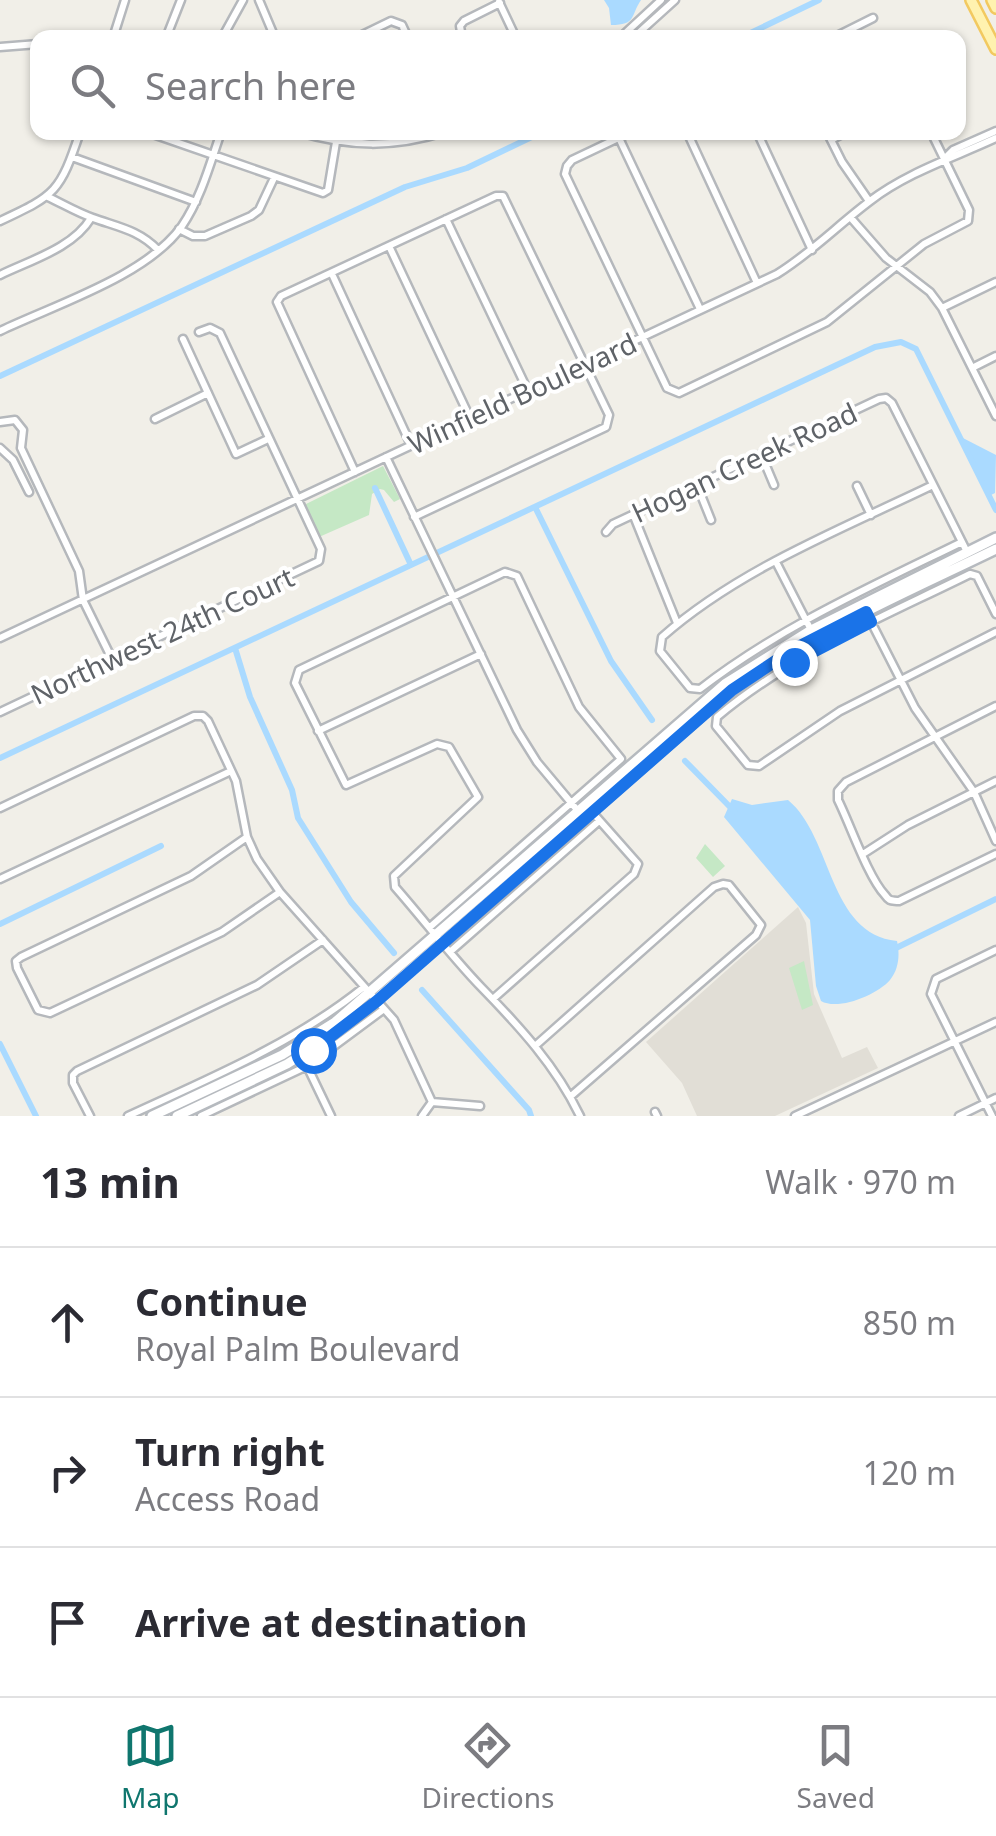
<!DOCTYPE html>
<html lang="en">
<head>
<meta charset="utf-8">
<style>
	:root { --surface:#fff; --page:#f2f2f3; --text:#2b2b33; --muted:#7c7c81; --line:#e1e1e2; --accent:#0f766e }
	body { margin:0; font-family:"Noto Sans",sans-serif; background:var(--page); color:var(--text) }
	.stop { position:absolute; width:30px; height:30px; margin:-22px; border:8px solid #1a73e8; border-radius:50%; background:#fff }
	.stop.end { background:#1a73e8; border-color:#fff; box-shadow:0 2px 10px #0008 }
	.list { margin:0; padding:0; list-style:none }
	h2 { display:flex; justify-content:space-between; align-items:center; height:130px; margin:0; padding:0 40px; font-size:42px }
	h2 small { font-size:32px; font-weight:400; color:var(--muted) }
	.list li { display:grid; grid-template-columns:65px 1fr auto; gap:30px; align-items:center; box-sizing:border-box; height:150px; padding:0 40px; border-top:2px solid var(--line) }
	.list b { display:block; font-size:38px; white-space:nowrap }
	.list p { margin:0; font-size:32px; white-space:nowrap; color:var(--muted) }
	.list em { font-size:32px; font-style:normal; color:var(--muted) }
	.icon { flex:none; width:55px; height:55px; fill:none; stroke:currentColor; stroke-width:2; stroke-linecap:round; stroke-linejoin:round }
	.map { position:relative; flex:none; width:996px; height:1116px; overflow:hidden }
	.search { position:absolute; background:var(--surface); box-shadow:0 2px 8px #0004; left:30px; right:30px; top:30px; height:110px; display:flex; align-items:center; gap:25px; box-sizing:border-box; padding:0 35px; border-radius:20px; color:var(--muted); font-size:38px }
	.sheet { height:580px; background:var(--surface) }
	nav { display:flex; justify-content:space-around; align-items:center; box-sizing:border-box; height:140px; border-top:2px solid var(--line); background:var(--surface); font-size:28px; color:var(--muted) }
	nav a { display:grid; justify-items:center; gap:5px }
	nav .on { color:var(--accent) }
	.map>svg:first-child { display:block }
	.education { fill:#e1ded6 }
	.green { fill:#c5e8c5 }
	.water { fill:#aadaff }
	.lines { fill:none; stroke-linecap:round; stroke-linejoin:round }
	.canal { stroke:#aadaff; stroke-width:6 }
	.minor-casing { stroke:#b5b8bc; stroke-width:11 }
	.secondary-casing { stroke:#b6babf; stroke-width:14 }
	.primary-casing { stroke:#f2c960; stroke-width:14 }
	.minor { stroke:#fff; stroke-width:6 }
	.secondary { stroke:#fff; stroke-width:9 }
	.primary { stroke:#fff2af; stroke-width:9 }
	.route { stroke:#1a73e8; stroke-width:12 }
	.labels { text-anchor:middle; dominant-baseline:central; stroke-width:8; stroke-linejoin:round; paint-order:stroke }
	.street-label { font-size:28px; fill:#5f6368; stroke:#fff }
</style>
</head>
<body>
<div class="map">
<svg width="996" height="1116" viewBox="0 0 996 1116">
	<rect width="100%" height="100%" fill="#f1efe8"/>
	<!-- education -->
	<path class="education" d="M798,907L806,923L814,994L842,1058L867,1047L878,1068L775,1116H697L682,1083L646,1042Z"/>
	<!-- green -->
	<path class="green" d="M383,466L400,499L394,502L384,490L380,489L372,494L369,515L319,537L304,505Z
		M705,844L725,866L713,877L696,858Z
		M804,961L813,1005L802,1010L789,968Z"/>
	<!-- water -->
	<path class="water" d="M604,0H641C630,16 637,25 611,25L609,8Z
		M959,436L996,455L995,493L989,496Z
		M732,799L752,805L788,800C833,837 828,934 897,941C900,954 899,969 890,980C877,995 838,1011 821,1001L816,986L810,920L724,817Z"/>
	<g class="lines">
		<!-- canal -->
		<path class="canal" d="M644,37V38
			M740,38L819,0
			M0,376L405,187L467,168L542,132
			M375,488L411,565
			M535,507L611,661L652,720
			M235,648L250,697L292,790L298,818L351,902L394,953
			M0,758L875,347L901,342L916,349L996,510
			M685,761L734,811
			M0,924L161,846
			M894,949L996,899
			M422,990L529,1110L531,1116
			M0,1044L36,1116"/>
		<defs>
			<path id="minor" d="M259,0L275,38
				M499,2L516,38
				M113,38L125,0
				M166,38L181,0
				M222,38L243,0
				M356,38L391,21L402,25L408,38
				M462,38L460,26L464,21L500,3
				M620,38L661,0
				M633,38L675,0
				M833,38L873,18
				M0,47L38,44
				M147,132L323,193L328,190L337,136
				M299,132C349,147 394,148 444,132
				M324,132L359,138L419,132
				M631,132L572,160L567,166L565,174L667,388L679,393L827,322L924,244L968,221L969,210L931,132
				M687,132L757,283
				M757,132L812,250
				M827,132L842,162L869,201
				M619,138L700,309
				M831,140L846,132
				M72,157L196,202
				M945,158L953,150L996,131
				M48,197C63,204 78,213 93,218C118,227 139,230 158,250
				M851,218L886,258L930,292L942,308L996,416
				M446,219L528,391
				M0,221C56,195 60,192 80,132
				M179,229L193,236H205L251,216L259,210L274,178
				M389,246L470,418
				M332,274L411,445
				M0,275C31,260 73,248 91,218
				M942,308L996,282
				M0,331C54,305 147,276 182,226C201,198 210,164 221,132
				M183,339L236,454L268,439
				M972,368L996,356
				M155,419L208,393
				M0,422L15,420L23,430L21,448L79,571L83,600L112,659
				M0,448L13,460L29,492
				M761,454L774,485
				M386,457L517,730L537,762L578,811
				M355,472L277,302L281,296L496,196H503L609,415L606,427L414,517
				M697,485L711,520
				M933,485C842,529 739,569 662,637L660,651L690,688L700,689C780,627 872,586 962,542
				M857,486L871,515
				M633,514L677,623
				M606,532L613,524L879,399L886,398L892,403L967,552
				M776,562L812,632
				M864,608L915,708L974,792L996,841
				M996,614L977,576L970,574C883,617 792,654 717,717L716,726L748,765L759,766L840,711L996,632
				M0,638L777,274C811,253 838,225 870,201C908,172 953,158 996,138
				M996,706L846,782L838,791V800C850,824 868,877 885,895C890,902 891,900 899,901L996,854
				M0,712L319,561L321,549L220,333L210,328L199,332
				M318,731L481,654
				M0,808L194,716H203L208,721L236,781L247,837L257,859L280,892L394,1020L432,1102L422,1116
				M247,837L191,876L21,957L16,961L17,968L38,1010L50,1013L222,932L280,892
				M863,854L908,825L996,781
				M0,879L231,771
				M430,927L621,759L579,707L517,576L505,572L299,670L295,683L346,785L437,744L449,747L478,797L394,876L395,887C424,920 451,956 481,987C519,1026 556,1066 580,1116
				M451,951L599,821
				M494,998L634,874L638,864L592,812
				M535,1046L714,887L723,884L729,885L761,925L756,935L571,1096
				M307,1066L331,1116
				M432,1102L480,1106
				M655,1112L657,1116
				M90,1116L73,1083V1075L77,1071L257,985L323,940
				M128,1116C210,1078 293,1044 364,987
				M201,1116L307,1066L384,1009
				M795,1116L996,1022
				M959,1116L996,1098
				M992,1116L931,994L936,979L996,950"/>
			<path id="secondary" d="M152,1116L282,1055L335,1022L726,683L811,630L996,538
				M177,1116L287,1064L341,1030L704,713C791,641 895,598 996,549"/>
			<path id="primary" d="M971,0L996,49
				M992,0L996,8"/>
		</defs>
		<!-- minor casing -->
		<use href="#minor" class="minor-casing"/>
		<!-- secondary casing -->
		<use href="#secondary" class="secondary-casing"/>
		<!-- primary casing -->
		<use href="#primary" class="primary-casing"/>
		<!-- minor -->
		<use href="#minor" class="minor"/>
		<!-- secondary -->
		<use href="#secondary" class="secondary"/>
		<!-- primary -->
		<use href="#primary" class="primary"/>
	</g>
	<g class="lines">
		<!-- route -->
		<path class="route" d="M313,1050L377,1001L732,690L792,650L866,612L871,622L794,662"/>
	</g>
	<g class="labels">
		<!-- street labels -->
		<g class="street-label">
			<text transform="translate(522 393) rotate(-25)">Winfield Boulevard</text>
			<text transform="translate(744 462) rotate(-25)">Hogan Creek Road</text>
			<text transform="translate(162 635) rotate(-25)">Northwest 24th Court</text>
		</g>
	</g>
</svg>
<div class="stop" style="left:313px;top:1050px"></div>
<div class="stop end" style="left:794px;top:662px"></div>
<div class="search"><svg class="icon" aria-label="search" viewBox="0 0 24 24"><circle cx="10" cy="10" r="6"/><path d="M15 15l6 6"/></svg>Search here</div>
</div>
<section class="sheet">
<h2>13 min<small>Walk · 970 m</small></h2>
<ul class="list">
<li><svg class="icon" aria-label="ahead" viewBox="0 0 24 24"><path d="M12 20V5M6 11l6-6 6 6"/></svg><div><b>Continue</b><p>Royal Palm Boulevard</p></div><em>850 m</em></li>
<li><svg class="icon" aria-label="right" viewBox="0 0 24 24"><path d="M7 20v-9h11M14 6l5 5-5 5"/></svg><div><b>Turn right</b><p>Access Road</p></div><em>120 m</em></li>
<li><svg class="icon" aria-label="arrive" viewBox="0 0 24 24"><path d="M6 21V4h12l-3 4 3 4H6"/></svg><div><b>Arrive at destination</b></div></li>
</ul>
</section>
<nav>
<a class="on"><svg class="icon" aria-label="map" viewBox="0 0 24 24"><path d="M3 6l6-2 6 2 6-2v14l-6 2-6-2-6 2zM9 4v14M15 6v14"/></svg>Map</a>
<a><svg class="icon" aria-label="directions" viewBox="0 0 24 24"><path d="M12 3l9 9-9 9-9-9zM9 14v-3h6M13 9l2 2-2 2"/></svg>Directions</a>
<a><svg class="icon" aria-label="saved" viewBox="0 0 24 24"><path d="M7 4h10v16l-5-4-5 4z"/></svg>Saved</a>
</nav>
</body>
</html>
